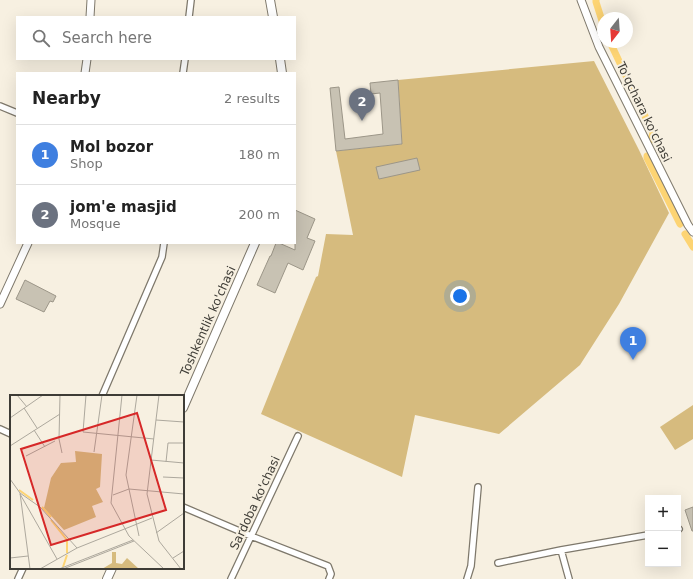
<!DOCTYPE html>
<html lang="en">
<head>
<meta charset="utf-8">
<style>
	:root { --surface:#fff; --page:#f2f2f2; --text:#222; --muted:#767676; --line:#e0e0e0; --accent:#ea580c }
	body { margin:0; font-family:"DejaVu Sans",sans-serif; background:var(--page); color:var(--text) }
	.controls { position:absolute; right:12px; bottom:12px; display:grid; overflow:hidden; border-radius:0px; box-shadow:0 4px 16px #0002 }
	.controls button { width:36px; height:36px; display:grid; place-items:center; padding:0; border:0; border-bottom:1px solid var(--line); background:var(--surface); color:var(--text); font:20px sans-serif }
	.compass { position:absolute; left:597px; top:12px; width:36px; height:36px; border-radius:50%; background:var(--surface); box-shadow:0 4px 16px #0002; rotate:197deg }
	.you { position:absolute; left:460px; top:296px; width:14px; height:14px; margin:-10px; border:3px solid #fff; border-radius:50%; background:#1a73e8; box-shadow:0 0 0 6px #1a73e833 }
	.badge { display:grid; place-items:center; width:26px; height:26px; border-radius:50%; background:var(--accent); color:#fff; font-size:13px; font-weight:700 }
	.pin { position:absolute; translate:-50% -33px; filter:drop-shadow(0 1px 2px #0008) }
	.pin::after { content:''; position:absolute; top:21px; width:14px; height:12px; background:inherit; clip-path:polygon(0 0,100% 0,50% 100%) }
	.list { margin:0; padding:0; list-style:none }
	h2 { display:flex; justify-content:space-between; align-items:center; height:52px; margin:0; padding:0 16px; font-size:17px }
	h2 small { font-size:13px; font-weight:400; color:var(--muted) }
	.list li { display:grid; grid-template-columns:26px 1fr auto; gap:12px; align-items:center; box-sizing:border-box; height:60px; padding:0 16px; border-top:1px solid var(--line) }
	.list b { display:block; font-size:15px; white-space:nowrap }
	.list p { margin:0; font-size:13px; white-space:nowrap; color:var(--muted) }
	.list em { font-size:13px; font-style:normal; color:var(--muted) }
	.icon { flex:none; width:22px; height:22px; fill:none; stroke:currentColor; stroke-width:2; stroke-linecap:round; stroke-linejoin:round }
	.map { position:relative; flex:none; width:693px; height:579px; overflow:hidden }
	.search { position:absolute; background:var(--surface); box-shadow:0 4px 16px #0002; left:16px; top:16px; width:280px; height:44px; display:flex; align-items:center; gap:10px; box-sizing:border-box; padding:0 14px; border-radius:0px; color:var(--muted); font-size:15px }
	.panel { position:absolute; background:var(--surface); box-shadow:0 4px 16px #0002; left:16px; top:72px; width:280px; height:172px; border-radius:0px }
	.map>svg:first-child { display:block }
	.green { fill:#d6bb7e }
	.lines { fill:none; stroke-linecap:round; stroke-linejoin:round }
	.canal { stroke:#fdd473; stroke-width:7 }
	.building { fill:#c8c2b3; stroke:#9c9688 }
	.minor-casing { stroke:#7e786b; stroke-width:8 }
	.tertiary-casing { stroke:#7e786b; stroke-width:9 }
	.secondary-casing { stroke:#7e786b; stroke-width:10 }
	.minor { stroke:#fff; stroke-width:5.5 }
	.tertiary { stroke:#fff; stroke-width:7 }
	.secondary { stroke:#fff; stroke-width:8 }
	.labels { text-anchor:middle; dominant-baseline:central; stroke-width:4; stroke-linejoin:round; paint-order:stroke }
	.street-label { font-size:12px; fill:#3e3c36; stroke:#f7f0e1 }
	.inset-river { fill:none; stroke:#fdd473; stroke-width:2 }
	.inset-road { fill:none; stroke:#ada89d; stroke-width:1 }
	.view { fill:#d62828; fill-opacity:0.15; stroke:#d62828; stroke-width:2 }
	.inset-edge { fill:none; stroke:#3e3c36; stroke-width:2 }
</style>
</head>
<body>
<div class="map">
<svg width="693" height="579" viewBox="0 0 693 579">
	<rect width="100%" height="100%" fill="#f7f0e1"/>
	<!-- green -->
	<path class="green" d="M594,61L639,150L669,213L619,304L580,365L499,434L415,415L402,477L261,414L316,277L318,276L326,234L353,235L336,151L402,144L398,80Z
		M693,405V439L675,450L660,427Z"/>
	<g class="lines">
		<!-- canal -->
		<path class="canal" d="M596,0V2L603,24
			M610,42L653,133L651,140
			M647,156V158L680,224
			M685,234L693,247"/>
	</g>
	<!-- building -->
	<path class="building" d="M398,80L402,144L336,151L330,88L339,87L345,139L383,134L380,93L371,94L370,83Z
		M417,158L420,170L379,179L376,167Z
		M295,210L315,219L307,238L315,241L303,270L288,263L275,293L257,285L270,256H271L276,243H279L295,250Z
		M25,280L56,296L53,302L50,301L44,312L16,299Z
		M693,507V531H692L685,510Z"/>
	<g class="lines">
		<defs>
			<path id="minor" d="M189,17L191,0
				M183,73L185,59
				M0,106L17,113
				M102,396L162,257L164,243
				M0,429L11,434
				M183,507L251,536L328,566L331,574L329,579
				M678,530L679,529
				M561,550L569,579
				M498,563L561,550L648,535
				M18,579L23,568
				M231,579L298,436
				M467,579L471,566L478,487"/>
			<path id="tertiary" d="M581,0L599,47L688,225L693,232
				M90,17L91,0
				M85,73L87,59
				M0,304L28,243"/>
			<path id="secondary" d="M270,0L273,17
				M280,59L282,73
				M183,408L255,243
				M107,579L112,568"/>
		</defs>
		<!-- minor casing -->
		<use href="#minor" class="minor-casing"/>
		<!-- tertiary casing -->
		<use href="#tertiary" class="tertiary-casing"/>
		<!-- secondary casing -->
		<use href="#secondary" class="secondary-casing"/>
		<!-- minor -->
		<use href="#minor" class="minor"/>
		<!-- tertiary -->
		<use href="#tertiary" class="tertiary"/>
		<!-- secondary -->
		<use href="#secondary" class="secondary"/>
	</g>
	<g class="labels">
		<!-- street labels -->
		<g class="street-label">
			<text transform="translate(644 112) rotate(64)">To'qchara ko'chasi</text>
			<text transform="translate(208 321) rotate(-66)">Toshkentlik ko'chasi</text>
			<text transform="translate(255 503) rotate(-65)">Sardoba ko'chasi</text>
		</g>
	</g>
	<!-- overview -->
	<g transform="translate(10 395)">
		<rect width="174" height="174" fill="#f7f0e1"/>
		<path d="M65,56L92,59L90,92L86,94L93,107L82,111L86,122L54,135L34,113L41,83L51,68L66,67ZM102,157H106V168L112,169L117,163L129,174H92L102,168Z" fill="#d6bb7e"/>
		<path class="inset-river" d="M9,95L23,105M32,112L41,122M41,125L57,145V158M53,172L57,160"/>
		<path class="inset-road" d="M7,0L17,12M50,0L49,44L52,58M76,0L73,37L144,44M112,0L101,108L119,141L154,174M127,0L116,80L129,141M149,0L137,99L149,146L171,174M14,13L27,33M0,23L33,0M146,25L174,27M24,35L35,52M0,51L50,19M84,57L92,0M16,61L45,46M141,65L174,68M156,67L158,48H174M153,82L174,83M0,84L10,98L30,112L67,153M10,98L20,174M10,99L47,164M103,100L119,94L174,99M146,138L174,118M0,163L18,161M163,163L174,156M30,174L67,153L142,123M49,174L123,145M53,174L124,146"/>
		<path class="view" d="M127,18L156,115L41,150L11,54Z"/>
		<rect width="174" height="174" class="inset-edge"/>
	</g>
</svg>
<div class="controls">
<button>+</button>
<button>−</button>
</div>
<svg class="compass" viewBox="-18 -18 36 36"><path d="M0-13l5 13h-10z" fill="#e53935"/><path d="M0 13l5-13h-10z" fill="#767676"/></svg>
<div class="you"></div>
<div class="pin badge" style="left:633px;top:360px;background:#3f7fe0">1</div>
<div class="pin badge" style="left:362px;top:121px;background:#6b7280">2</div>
<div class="search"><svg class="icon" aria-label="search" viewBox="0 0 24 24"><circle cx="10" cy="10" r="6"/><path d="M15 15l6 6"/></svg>Search here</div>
<section class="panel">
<h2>Nearby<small>2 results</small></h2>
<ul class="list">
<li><span class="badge" style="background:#3f7fe0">1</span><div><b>Mol bozor</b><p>Shop</p></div><em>180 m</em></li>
<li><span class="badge" style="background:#6b7280">2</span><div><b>jom'e masjid</b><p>Mosque</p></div><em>200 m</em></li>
</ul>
</section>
</div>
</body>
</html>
